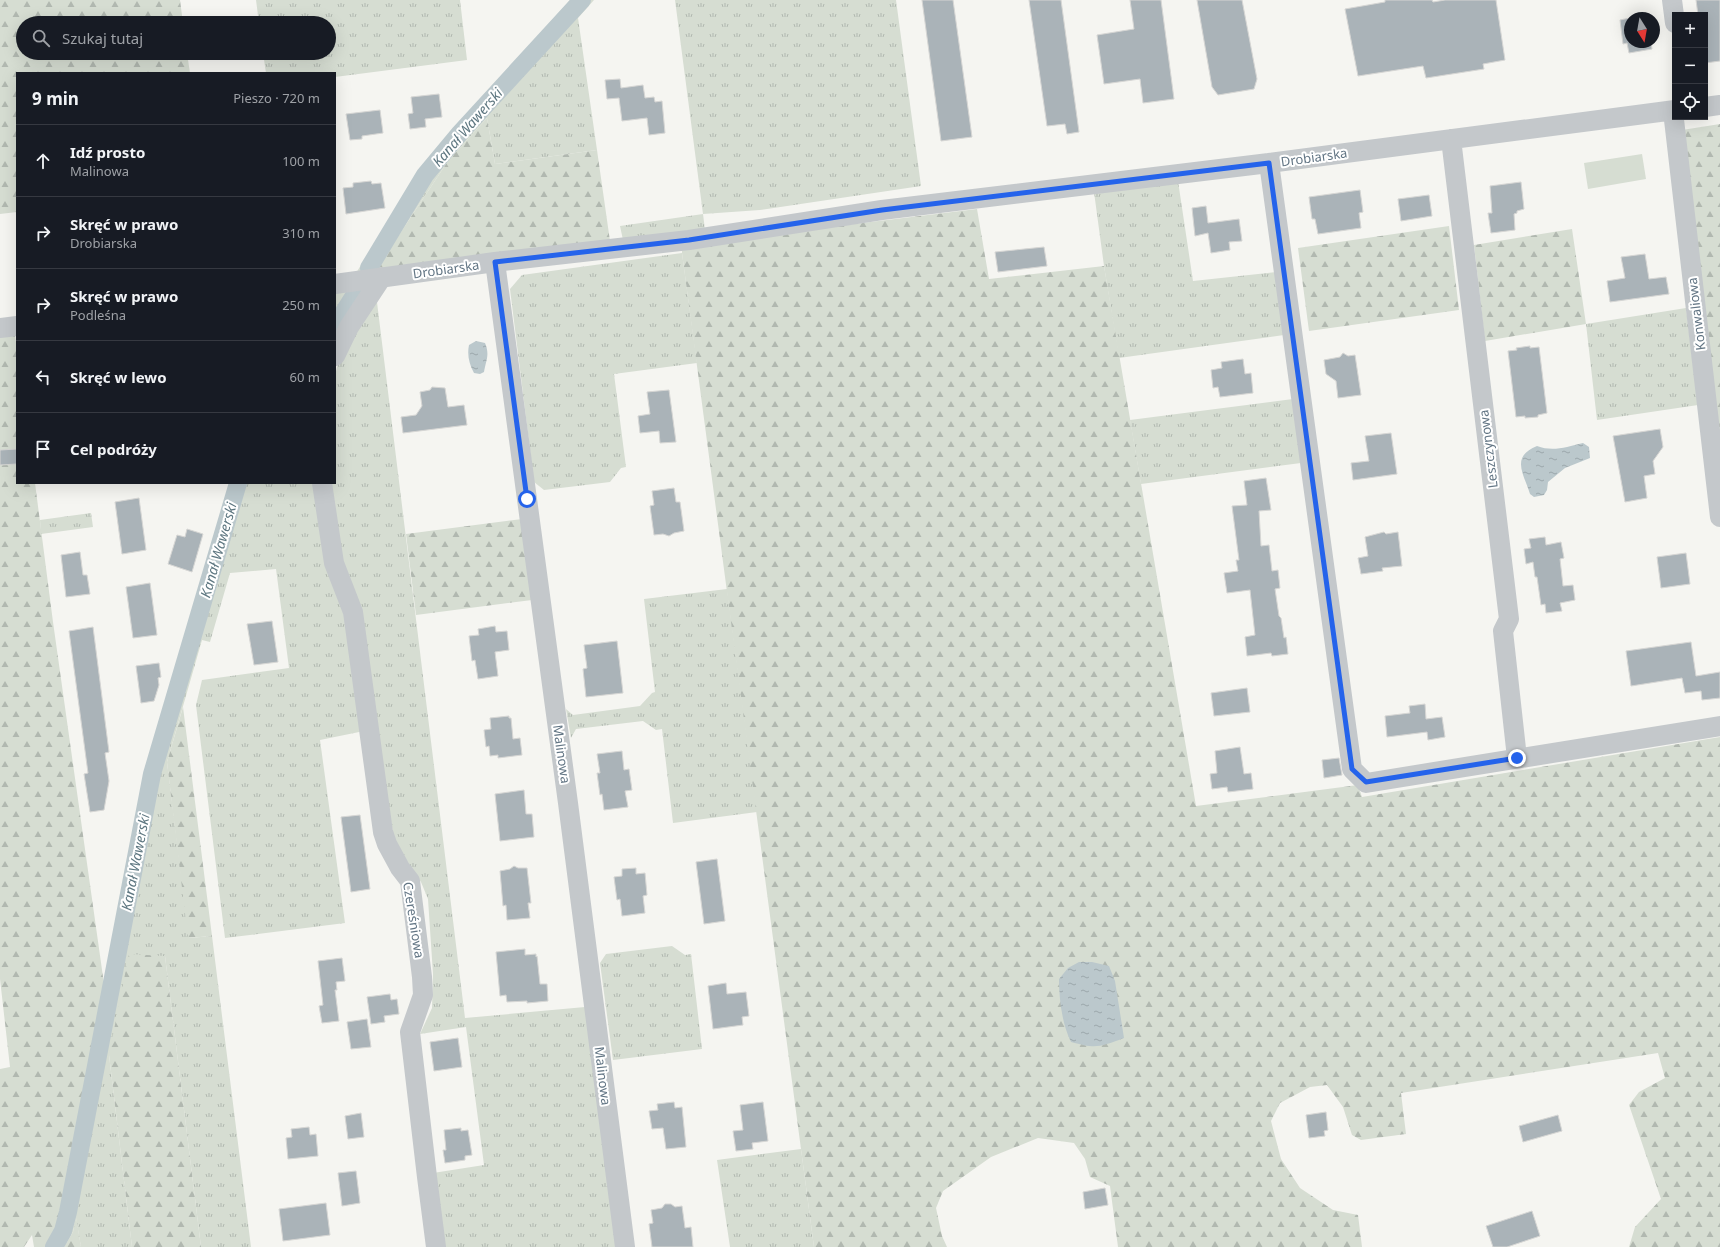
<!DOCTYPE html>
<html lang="pl">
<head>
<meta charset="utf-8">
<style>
	:root { --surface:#171b24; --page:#242831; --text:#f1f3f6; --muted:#9ea1a6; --line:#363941 }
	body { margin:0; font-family:"Noto Sans",sans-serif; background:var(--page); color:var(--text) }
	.controls { position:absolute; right:12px; top:12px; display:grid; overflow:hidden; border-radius:0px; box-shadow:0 4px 16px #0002 }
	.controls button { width:36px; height:36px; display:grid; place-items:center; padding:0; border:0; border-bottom:1px solid var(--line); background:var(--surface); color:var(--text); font:20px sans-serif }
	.compass { position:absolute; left:1624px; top:12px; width:36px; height:36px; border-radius:50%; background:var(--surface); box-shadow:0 4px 16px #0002; rotate:169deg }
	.stop { position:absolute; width:12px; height:12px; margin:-9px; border:3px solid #2563eb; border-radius:50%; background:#fff }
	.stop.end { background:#2563eb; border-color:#fff; box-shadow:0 1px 4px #0008 }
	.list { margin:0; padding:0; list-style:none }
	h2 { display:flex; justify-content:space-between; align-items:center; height:52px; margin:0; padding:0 16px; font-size:17px }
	h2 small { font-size:13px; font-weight:400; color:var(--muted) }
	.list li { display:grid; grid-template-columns:26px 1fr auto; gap:12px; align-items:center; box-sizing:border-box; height:72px; padding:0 16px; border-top:1px solid var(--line) }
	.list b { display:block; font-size:15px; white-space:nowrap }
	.list p { margin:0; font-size:13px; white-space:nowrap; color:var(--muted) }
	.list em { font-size:13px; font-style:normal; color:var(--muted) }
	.icon { flex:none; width:22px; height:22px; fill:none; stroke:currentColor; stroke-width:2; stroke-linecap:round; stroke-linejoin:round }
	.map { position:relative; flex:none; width:1720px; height:1247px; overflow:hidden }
	.search { position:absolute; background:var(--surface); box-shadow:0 4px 16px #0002; left:16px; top:16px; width:320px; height:44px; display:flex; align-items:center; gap:10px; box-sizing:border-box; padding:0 14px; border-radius:22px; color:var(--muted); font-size:15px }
	.panel { position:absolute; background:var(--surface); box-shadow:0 4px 16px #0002; left:16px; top:72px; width:320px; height:412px; border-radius:0px }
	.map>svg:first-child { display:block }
	.grass { fill:url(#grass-tufts) }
	.forest { fill:url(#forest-firs) }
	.garden { fill:#d6ddd2 }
	.water { fill:url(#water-ripples) }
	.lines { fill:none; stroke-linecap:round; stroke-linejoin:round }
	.canal { stroke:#bbc8cc; stroke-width:18 }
	.building { fill:#aab3b8; stroke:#d6d6d4 }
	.street { stroke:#c4c8cb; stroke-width:20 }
	.route { stroke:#2563eb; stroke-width:5 }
	.labels { text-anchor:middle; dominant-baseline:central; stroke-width:4; stroke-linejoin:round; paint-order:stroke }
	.street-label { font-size:13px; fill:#627584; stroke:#fff }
	.water-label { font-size:14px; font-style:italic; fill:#5e7781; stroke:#fff }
</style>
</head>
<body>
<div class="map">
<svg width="1720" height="1247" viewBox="0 0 1720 1247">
	<defs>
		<pattern id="grass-tufts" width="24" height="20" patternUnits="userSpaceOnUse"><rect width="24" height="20" fill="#d6ddd2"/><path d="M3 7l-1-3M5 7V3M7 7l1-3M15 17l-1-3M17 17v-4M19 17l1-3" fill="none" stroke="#b1b8b0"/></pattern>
		<pattern id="forest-firs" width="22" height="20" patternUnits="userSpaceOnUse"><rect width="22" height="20" fill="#d6ddd2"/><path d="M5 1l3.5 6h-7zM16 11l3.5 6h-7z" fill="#b1b8b0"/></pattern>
		<pattern id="water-ripples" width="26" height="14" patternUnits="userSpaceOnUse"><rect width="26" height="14" fill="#bbc8cc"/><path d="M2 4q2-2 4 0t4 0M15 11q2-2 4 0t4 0" fill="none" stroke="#9ba7ab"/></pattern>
	</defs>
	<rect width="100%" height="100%" fill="#f5f5f1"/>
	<!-- grass -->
	<path class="grass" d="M256,0H460L467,60L335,77V73H266L263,53H329V23H259Z
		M570,0H594L578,18L597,150L495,164L487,118L448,161L375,271L356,273L426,162Z
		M675,0H896L921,186L760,210L703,214L705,230L623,240L620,226L703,214Z
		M1178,181L1193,281L1276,272L1284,335L1119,358L1104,266L1094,192Z
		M682,253L697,363L614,374L626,467L621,468L610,482L544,490L534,482L510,289L522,275Z
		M368,287L335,342V290Z
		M376,294L465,1018L585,1007L616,1247H443L433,1173L484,1165L466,1027L420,1034L432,1008L433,974L428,899L421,882L395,843L328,483H335V375L340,356Z
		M1686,308L1698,405L1597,420L1586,324Z
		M1293,399L1301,463L1141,484L1130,420Z
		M231,483H317L341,597L364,731L320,740L345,923L225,938L196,705L202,680L289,668L276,569L230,573L210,642L202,640L167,762L189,938L212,936L251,1247H201L165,956L109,1055L132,1247H81L76,1218L73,1232L64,1247H49L59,1228L148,769Z
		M91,513L93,527L41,534L40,520Z
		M727,589L757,812L673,823L662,729L656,730L643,721L576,729L571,738L566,709L573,715L640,706L652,693L655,692L644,599Z
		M672,946L685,955L691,954L702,1049L613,1060L600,963L606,954Z
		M801,1149L814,1247H730L717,1160Z"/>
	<!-- forest -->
	<path class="forest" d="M0,0H180L183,23H23V53H187L190,73H17V212L0,214Z
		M487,118L495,164L597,150L610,241L375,271L448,161Z
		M1720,124V459L1682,130Z
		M977,209L989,279L1104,266L1196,806L1358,785L1362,797L1720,737V1247H1629L1635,1227L1661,1199L1629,1105L1639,1092L1665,1078L1658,1053L1401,1093L1406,1134L1361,1140L1352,1135L1343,1107L1327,1085L1310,1087L1280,1103L1271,1121L1281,1159L1300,1188L1333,1210L1358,1215L1362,1247H1118L1110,1186L1090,1177L1085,1159L1074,1143L1038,1138L991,1157L943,1191L936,1208L942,1236L947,1247H814L682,253V245Z
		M1449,226L1459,310L1309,331L1298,248Z
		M1572,229L1586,324L1485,341L1474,245Z
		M15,336L17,348V483H35L53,622L105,991L59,1228L49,1247H34L32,1235L24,1247H0V1069L10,1067L0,979V337Z
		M522,519L532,600L416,615L406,534Z
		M183,707L212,936L188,938L167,762Z
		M129,954L165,956L201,1247H132L109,1055Z
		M76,1216L81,1247H64L73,1232Z"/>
	<!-- garden -->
	<path class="garden" d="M1642,154L1646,179L1588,189L1584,163Z"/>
	<!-- water -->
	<path class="water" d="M476,341L485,343C490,355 486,360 484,372L480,374L474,373C469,364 467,355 469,345Z
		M1583,443L1589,447L1590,458L1565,468L1548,482L1547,490L1544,495L1534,497L1530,494C1524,474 1510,457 1537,446C1553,452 1566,447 1583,443Z
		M1079,962H1092L1109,966L1115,981L1124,1038C1100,1047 1096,1049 1071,1042C1062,1024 1059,999 1059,979L1068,968Z"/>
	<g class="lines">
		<!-- canal -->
		<path class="canal" d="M369,268L425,175L460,133L582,0
			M335,326L357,291
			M54,1247L63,1231L68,1212L152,774L238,483"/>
	</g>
	<!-- building -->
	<path class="building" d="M922,0H953L972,137L941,141Z
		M1029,0H1061L1079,132L1067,134L1065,124L1047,126Z
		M1130,0H1161L1174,99L1143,103L1140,79L1104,84L1097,35L1134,29Z
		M1197,0H1242L1257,79L1254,89L1218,95L1212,87Z
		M1385,0H1432L1433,2L1445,0H1496L1505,60L1483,64L1484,69L1426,78L1423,66L1358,76L1345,9L1385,2Z
		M1696,0H1720V61L1705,63V15H1698Z
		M1630,18V42H1651L1652,49L1629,53L1627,43L1623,44L1620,20Z
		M620,79L621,88L643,85L645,98L654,97L655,102L662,101L665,133L649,135L647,118L622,121L619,98L607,99L605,80Z
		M439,94L442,117L425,119L426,127L410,129L408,114L413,113L411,97Z
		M380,110L383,133L362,136V139L350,140L346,114Z
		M371,181L372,184L381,183L385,208L346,214L343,188L353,187V183Z
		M1521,182L1524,209L1517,211V213L1514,214L1515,230L1491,233L1488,213H1492L1490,186Z
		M1360,190L1363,212L1359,213L1361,228L1318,234L1315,219H1312L1309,197Z
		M1429,195L1432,216L1401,221L1398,199Z
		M1206,206L1208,223L1239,219L1242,241L1229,242L1230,250L1211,253L1208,233L1195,236L1192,208Z
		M1044,247L1047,266L998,272L995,252Z
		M1645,254L1649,279L1666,277L1669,294L1610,302L1607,281L1625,278L1621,257Z
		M1530,346V348L1539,347L1547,413L1538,415V417L1525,418V416L1516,417L1508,351L1517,350L1516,348Z
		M1343,353L1348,356L1355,355L1361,395L1338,398L1336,381L1326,374L1324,360L1340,357Z
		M1243,359L1245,374L1251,373L1253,393L1220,397L1218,387L1213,388L1211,370L1222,368L1221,362Z
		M432,387L445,388L448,407L464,405L467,425L403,433L401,417L416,415L422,406L420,392L430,390Z
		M669,390L676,442L660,443L659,431L640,433L638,416L650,414L647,392Z
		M1660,429L1663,447L1653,461L1655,474L1644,476L1647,498L1625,502L1613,436Z
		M1391,433L1397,474L1353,480L1351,463L1369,461L1365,436Z
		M17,449V464L0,465V450Z
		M1266,478L1271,510L1259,511L1261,546L1269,545L1272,571L1278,570L1280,588L1275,589L1279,616L1281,618L1284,638L1286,637L1288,654L1272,656L1271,653L1247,656L1245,637L1255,635L1250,590L1227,593L1224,573L1238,571L1236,560H1239L1232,506L1247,505L1244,481Z
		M674,488L676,502H680L684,531L674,533L669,536L663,534L654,535L650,506L654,505L652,491Z
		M139,498L146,550L122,554L115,502Z
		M187,529L203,534L192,572L168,564L177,535L185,537Z
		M1384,532L1386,534L1398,532L1402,566L1382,568L1383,571L1361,574L1358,558L1368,556L1365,537Z
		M1545,537L1546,545L1561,542L1564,558L1560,559L1563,586L1573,585L1575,600L1560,603L1562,611L1546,613L1545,604L1541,605L1537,577H1535L1533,562L1526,564L1524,549L1531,548L1529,539Z
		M80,552L83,575H87L90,594L66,597L61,555Z
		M1686,553L1690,584L1661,588L1657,557Z
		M150,583L157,635L133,638L126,587Z
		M272,621L278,662L254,665L247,624Z
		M495,626L496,632L507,631L509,650L495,652L498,676L478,679L475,660L472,661L469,636L479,635L478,629Z
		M93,627L109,752L105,753L109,781L104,810L90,812L84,774L88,773L69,631Z
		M617,641L623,693L586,697L583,669L587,668L584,645Z
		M1691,642L1696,676L1720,672V698L1702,700L1701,691L1685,693L1682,678L1631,686L1626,651Z
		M159,663L161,677L158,678L159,685L154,701L141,703L136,666Z
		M1247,688L1250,712L1214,716L1211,693Z
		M1425,704L1426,719L1442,717L1445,737L1428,740L1427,732L1387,737L1385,716L1410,713L1409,706Z
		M509,716V718H511L513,739L520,738L522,755L498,758V755L490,756L489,746L486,747L484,730L491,729L490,718Z
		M1240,747L1244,774L1251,773L1253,789L1228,792L1227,787L1212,789L1210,774L1217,773L1215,751Z
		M622,751L624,770L629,769L632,790L625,791L628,807L604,810L602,794L600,795L597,773H600L597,754Z
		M1339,758L1342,775L1324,778L1322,760Z
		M524,790L526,814H532L534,837L500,841L495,794Z
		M360,815L370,889L351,892L341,817Z
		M717,859L725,921L704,924L696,862Z
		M514,866L518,868H527L531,903H528L530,918L507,920L506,905L503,906L500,871L510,869Z
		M636,868V874L645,873L647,895L643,896L645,913L622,916L620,899L617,900L614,877L622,876V869Z
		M525,949V955L536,954V957L537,956L540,984H547L548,1001L527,1003V1001L507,1002L506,995L500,996L496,952Z
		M342,958L345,981L336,982L337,990H335L339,1021L322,1023L319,1006L323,1005L318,961Z
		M726,983L727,994L746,992L749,1016L742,1017L743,1025L713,1029L708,986Z
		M390,994L391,1000L397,999L399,1014L384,1016L385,1022L371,1024L367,997Z
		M367,1019L371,1047L351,1049L347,1022Z
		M458,1038L462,1067L434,1071L430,1042Z
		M674,1102L675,1108L682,1107L686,1147L666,1149L663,1128L652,1129L649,1111L658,1110L657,1104Z
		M763,1102L768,1141L752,1143L753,1149L736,1151L733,1131L743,1130L740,1105Z
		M1326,1112L1328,1130L1324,1131L1325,1136L1309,1138L1306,1115Z
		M361,1113L364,1137L348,1139L345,1116Z
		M1558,1115L1562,1131L1523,1142L1519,1126Z
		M309,1127L310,1135L316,1134L318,1156L288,1159L286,1138L292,1137L291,1129Z
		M461,1128V1131L468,1130L472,1155L465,1156V1160L445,1163L443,1150H446L444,1130Z
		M356,1171L360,1203L342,1206L338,1173Z
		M1105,1188L1108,1205L1085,1209L1083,1192Z
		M326,1203L330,1235L283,1241L279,1209Z
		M665,1204H671L675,1207L682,1206L685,1228L691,1227L693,1247H652L649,1224L653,1223L651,1210L662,1208Z
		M1532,1211L1540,1236L1507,1247H1493L1486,1226Z"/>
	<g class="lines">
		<!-- street -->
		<path class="street" d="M1672,0L1675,23
			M1705,107L1720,105
			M1673,111L1720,517
			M1451,139L1509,619L1503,631L1517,758
			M1269,163L1352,769L1366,783L1720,726
			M495,262L568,803L625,1247
			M335,284L495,262L689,240L882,210L1269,163L1675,110
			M0,328L17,326
			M335,356L349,327L382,277
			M322,483L334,563L353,612L383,832L387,844L400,868L410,881L422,977L423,995L410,1032L427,1177L436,1247"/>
	</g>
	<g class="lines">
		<!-- route -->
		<path class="route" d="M527,499L495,262L689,240L882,210L1269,163L1352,769L1366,782L1517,758"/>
	</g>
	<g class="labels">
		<!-- street labels -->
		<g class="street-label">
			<text transform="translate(1314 157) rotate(-8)">Drobiarska</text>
			<text transform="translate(446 269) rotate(-8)">Drobiarska</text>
			<text transform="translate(1696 314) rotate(-97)">Konwaliowa</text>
			<text transform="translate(1488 449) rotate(-97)">Leszczynowa</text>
			<text transform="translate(562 754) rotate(82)">Malinowa</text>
			<text transform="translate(414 920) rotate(81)">Czereśniowa</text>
			<text transform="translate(603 1076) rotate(83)">Malinowa</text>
		</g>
		<!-- water labels -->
		<g class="water-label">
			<text transform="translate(467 127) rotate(-49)">Kanał Wawerski</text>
			<text transform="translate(218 550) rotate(-74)">Kanał Wawerski</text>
			<text transform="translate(135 862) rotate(-79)">Kanał Wawerski</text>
		</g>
	</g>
</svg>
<div class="controls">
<button>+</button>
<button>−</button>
<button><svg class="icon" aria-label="locate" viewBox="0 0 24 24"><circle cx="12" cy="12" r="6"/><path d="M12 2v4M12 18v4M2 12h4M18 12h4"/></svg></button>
</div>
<svg class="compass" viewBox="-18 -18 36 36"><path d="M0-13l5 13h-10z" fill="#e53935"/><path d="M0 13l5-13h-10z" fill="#9ea1a6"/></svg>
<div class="stop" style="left:527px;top:499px"></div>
<div class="stop end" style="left:1517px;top:758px"></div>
<div class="search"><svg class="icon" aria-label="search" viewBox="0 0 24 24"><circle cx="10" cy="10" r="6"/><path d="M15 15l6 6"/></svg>Szukaj tutaj</div>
<section class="panel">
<h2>9 min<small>Pieszo · 720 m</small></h2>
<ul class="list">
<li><svg class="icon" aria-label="ahead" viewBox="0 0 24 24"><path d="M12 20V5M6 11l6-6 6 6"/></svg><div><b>Idź prosto</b><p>Malinowa</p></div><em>100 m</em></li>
<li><svg class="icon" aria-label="right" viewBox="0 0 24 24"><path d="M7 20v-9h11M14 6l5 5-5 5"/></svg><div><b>Skręć w prawo</b><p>Drobiarska</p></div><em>310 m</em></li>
<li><svg class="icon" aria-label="right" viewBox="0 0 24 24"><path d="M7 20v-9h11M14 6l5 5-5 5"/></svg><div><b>Skręć w prawo</b><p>Podleśna</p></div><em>250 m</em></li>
<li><svg class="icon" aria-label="left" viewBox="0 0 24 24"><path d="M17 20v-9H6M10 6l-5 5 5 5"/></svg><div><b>Skręć w lewo</b></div><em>60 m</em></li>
<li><svg class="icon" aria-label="arrive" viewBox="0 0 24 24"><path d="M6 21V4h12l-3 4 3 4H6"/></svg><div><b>Cel podróży</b></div></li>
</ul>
</section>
</div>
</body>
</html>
